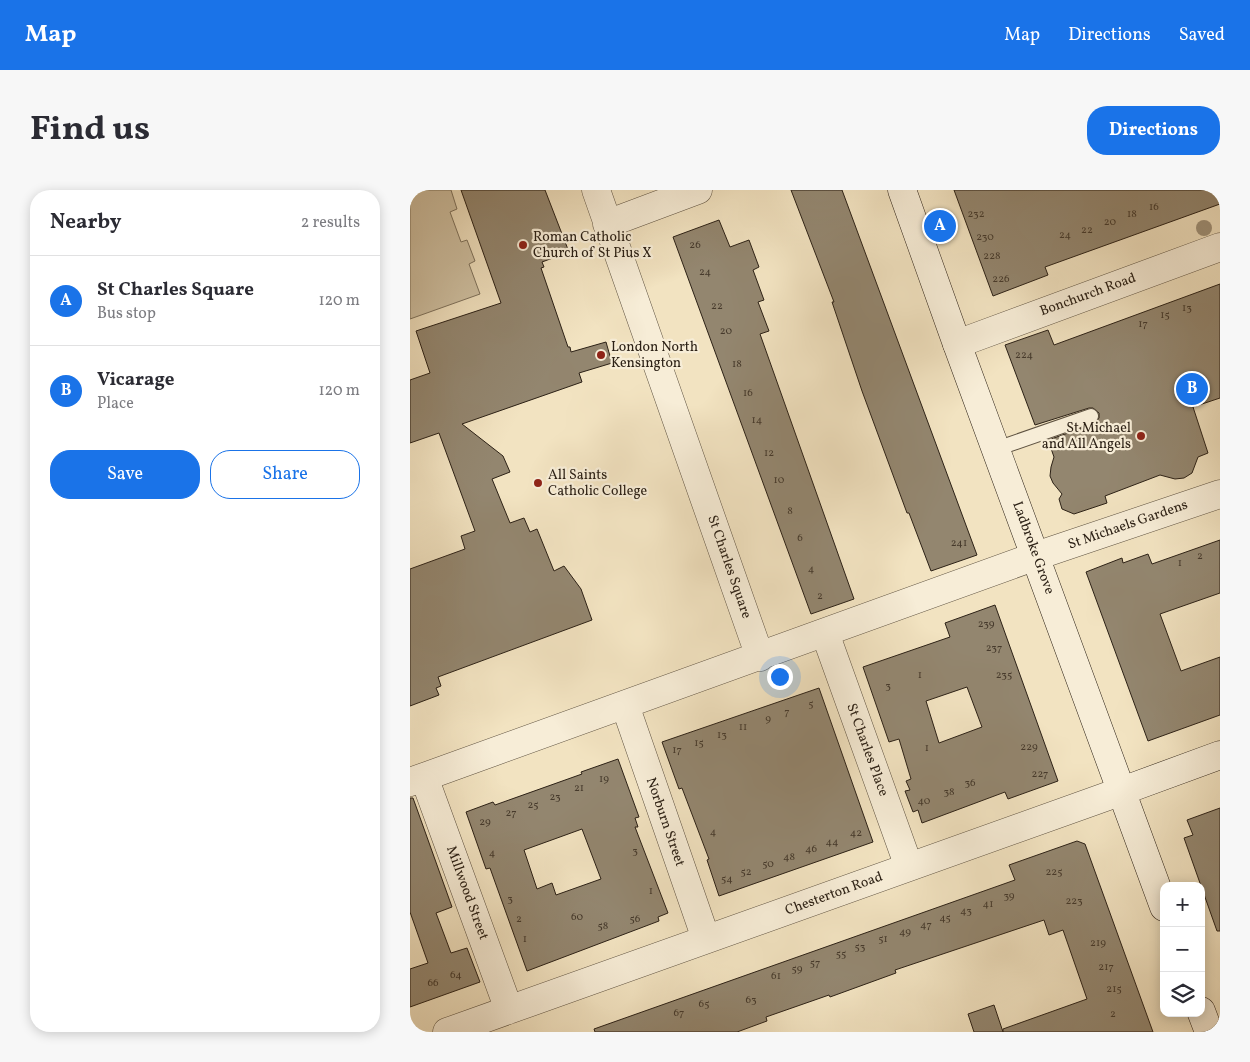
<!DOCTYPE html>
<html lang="en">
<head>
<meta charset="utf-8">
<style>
	:root { --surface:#fff; --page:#f7f7f7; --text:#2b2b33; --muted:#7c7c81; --line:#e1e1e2; --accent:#1a73e8 }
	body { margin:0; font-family:Vollkorn,serif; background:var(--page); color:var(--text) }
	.controls { position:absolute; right:15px; bottom:15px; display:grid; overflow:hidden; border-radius:10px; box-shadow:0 2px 12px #0003 }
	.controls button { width:45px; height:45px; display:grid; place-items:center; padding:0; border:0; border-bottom:1px solid var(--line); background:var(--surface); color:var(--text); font:25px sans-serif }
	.you { position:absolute; left:369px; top:486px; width:18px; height:18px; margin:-12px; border:4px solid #fff; border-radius:50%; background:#1a73e8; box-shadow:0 0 0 8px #1a73e833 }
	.badge { display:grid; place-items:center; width:32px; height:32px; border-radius:50%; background:var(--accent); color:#fff; font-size:16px; font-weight:700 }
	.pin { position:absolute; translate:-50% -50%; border:2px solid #fff; box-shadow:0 1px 5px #0006 }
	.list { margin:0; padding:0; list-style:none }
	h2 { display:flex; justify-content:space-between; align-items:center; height:65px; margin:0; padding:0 20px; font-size:21px }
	h2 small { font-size:16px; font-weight:400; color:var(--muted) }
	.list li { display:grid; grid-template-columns:32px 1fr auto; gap:15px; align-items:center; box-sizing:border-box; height:90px; padding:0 20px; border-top:1px solid var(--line) }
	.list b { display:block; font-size:19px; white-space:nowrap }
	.list p { margin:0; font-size:16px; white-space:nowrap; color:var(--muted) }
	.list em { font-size:16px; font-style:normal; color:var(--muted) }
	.actions { display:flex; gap:10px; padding:15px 20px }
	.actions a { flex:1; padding:11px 0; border:1px solid var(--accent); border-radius:20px; text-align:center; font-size:18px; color:var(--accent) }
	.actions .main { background:var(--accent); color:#fff }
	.icon { flex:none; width:28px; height:28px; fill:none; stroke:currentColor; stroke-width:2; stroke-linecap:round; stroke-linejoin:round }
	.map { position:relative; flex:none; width:810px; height:842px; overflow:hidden; border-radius:20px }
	header { display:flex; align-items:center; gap:30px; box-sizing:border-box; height:70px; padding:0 25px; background:var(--accent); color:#fff }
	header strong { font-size:24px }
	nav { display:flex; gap:28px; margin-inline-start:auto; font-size:18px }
	.intro { display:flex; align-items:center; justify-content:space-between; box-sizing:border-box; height:120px; padding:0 30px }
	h1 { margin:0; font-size:35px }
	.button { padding:12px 22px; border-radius:20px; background:var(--accent); color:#fff; font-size:18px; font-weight:700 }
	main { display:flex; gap:30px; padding:0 30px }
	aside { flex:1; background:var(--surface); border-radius:20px; box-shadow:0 2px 12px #0003 }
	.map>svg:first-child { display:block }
	.green { fill:#d0c2a4; stroke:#7e725d }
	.building { fill:#93866f; stroke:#2c2116; fill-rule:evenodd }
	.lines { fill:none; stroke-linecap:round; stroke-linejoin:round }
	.lane-casing { stroke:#5e5241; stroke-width:16 }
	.street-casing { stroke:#5e5241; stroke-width:29 }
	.secondary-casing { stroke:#2c2116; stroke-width:29 }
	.lane { stroke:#f7edd7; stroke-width:14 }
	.street { stroke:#f7edd7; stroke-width:28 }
	.secondary { stroke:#f7edd7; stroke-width:28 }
	.tree { fill:#a0937b }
	.poi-dot { fill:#8f2418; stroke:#f7edd7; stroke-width:2 }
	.labels { text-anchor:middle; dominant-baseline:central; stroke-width:4.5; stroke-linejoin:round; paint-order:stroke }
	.number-label { font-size:11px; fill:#463a2c }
	.poi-label { font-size:14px; fill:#2c2116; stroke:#f7edd7; text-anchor:start }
	.street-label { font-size:14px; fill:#2c2116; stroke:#f7edd7 }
</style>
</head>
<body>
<header>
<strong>Map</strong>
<nav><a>Map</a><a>Directions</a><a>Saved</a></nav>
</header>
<div class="intro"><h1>Find us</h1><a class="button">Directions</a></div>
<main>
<aside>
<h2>Nearby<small>2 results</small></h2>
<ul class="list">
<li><span class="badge">A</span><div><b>St Charles Square</b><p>Bus stop</p></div><em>120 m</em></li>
<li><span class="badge">B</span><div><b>Vicarage</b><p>Place</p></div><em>120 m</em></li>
</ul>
<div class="actions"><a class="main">Save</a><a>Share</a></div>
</aside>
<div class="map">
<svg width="810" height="842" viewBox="0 0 810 842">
	<rect width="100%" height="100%" fill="#f2e3c1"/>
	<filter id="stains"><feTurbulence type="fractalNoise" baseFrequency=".004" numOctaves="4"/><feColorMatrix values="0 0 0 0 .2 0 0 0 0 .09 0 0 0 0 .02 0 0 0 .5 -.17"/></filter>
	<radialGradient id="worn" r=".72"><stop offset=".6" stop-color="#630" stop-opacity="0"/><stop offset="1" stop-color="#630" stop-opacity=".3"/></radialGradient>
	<!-- green -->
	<path class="green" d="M0,0H41L47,19L40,22L51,52L57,50L65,71L59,74L70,104L0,129Z"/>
	<!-- building -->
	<path class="building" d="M51,0H135L159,62L132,72L134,77L131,78L158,157H160L161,162L196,152L202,173L169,183L172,192L52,234L93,266L100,282L82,289L100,333L114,328L120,342L127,339L144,381L154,376L171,399L182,430L28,487L31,496L26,498L29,505L0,516V379L55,359L51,346L65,341L29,243L0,253V190L20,183L6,141L91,113Z
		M381,0H432L567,365L521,381L499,323H497L452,201L422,112H424Z
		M544,0H810V14L635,77L638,85L583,106Z
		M309,30L320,57L339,50L349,77L343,80L354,110L348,112L359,141L350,144L444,409L401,424L263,47Z
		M810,94V208L783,217L798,263L788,267L782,283L774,288L765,289L750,285L695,306L697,313L664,324L652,319L649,309L652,304L643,293L640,286L641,277L644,267L638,250L684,234L689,228V223L683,218H679L625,235L595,155L638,140L644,155Z
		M810,350V403L750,424L771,481L810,467V525L738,551L676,382L712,368L713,373L738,364L742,374Z
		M585,415L648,591L598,609L595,602L512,633L508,620L503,622L495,601L500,600L496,591L501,589L489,549L479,552L453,477L540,447L535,433ZM557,497L572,537L529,553L516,511Z
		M409,498L463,652L309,706L297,670L299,669L272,598L269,599L252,552Z
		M208,569L229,627L225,628L228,637H225L258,723L248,727L249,731L117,781L85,692L80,678L76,679L56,622L83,612L85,615L172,584L171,582ZM172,639L191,689L146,705L142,693L127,699L114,660Z
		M0,608H3L42,717L26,723L41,763L57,758L70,792L0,817V779L18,773L0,722Z
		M810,618V741H807L774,648L783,645L777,630Z
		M667,651L675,654L743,842H593V839L677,809L653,740L639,745L634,730L485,780L486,783L420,807L419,805L356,827L357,831L327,842H185L184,839L605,690L599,675Z
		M584,815L593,842H564L558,824Z"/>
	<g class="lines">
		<defs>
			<path id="lane" d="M586,259L681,226"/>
			<path id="street" d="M186,0L350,467
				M197,34L288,0
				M547,154L810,57
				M415,443L499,677
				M215,515L296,749
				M14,587L99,820
				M0,592L626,366L810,304
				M37,842L712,601"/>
			<path id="secondary" d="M492,0L547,154L754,717
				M712,601L810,565
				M791,821L799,842"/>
		</defs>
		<!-- lane casing -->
		<use href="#lane" class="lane-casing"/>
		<!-- street casing -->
		<use href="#street" class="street-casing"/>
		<!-- secondary casing -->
		<use href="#secondary" class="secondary-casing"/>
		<!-- lane -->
		<use href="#lane" class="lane"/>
		<!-- street -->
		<use href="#street" class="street"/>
		<!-- secondary -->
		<use href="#secondary" class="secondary"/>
	</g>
	<!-- trees -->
	<circle class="tree" cx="794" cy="38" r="8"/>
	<!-- markers -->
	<g class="poi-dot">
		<circle cx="113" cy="55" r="5"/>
		<circle cx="191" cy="165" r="5"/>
		<circle cx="731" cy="246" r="5"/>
		<circle cx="128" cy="293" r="5"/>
	</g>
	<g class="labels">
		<!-- number labels -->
		<g class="number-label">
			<text x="744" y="17">16</text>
			<text x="566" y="24">232</text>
			<text x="722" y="24">18</text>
			<text x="700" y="32">20</text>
			<text x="677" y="40">22</text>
			<text x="655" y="45">24</text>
			<text x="575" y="47">230</text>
			<text x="285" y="55">26</text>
			<text x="582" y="66">228</text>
			<text x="295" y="82">24</text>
			<text x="591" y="89">226</text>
			<text x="307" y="116">22</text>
			<text x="777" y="118">13</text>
			<text x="755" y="125">15</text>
			<text x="733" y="134">17</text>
			<text x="316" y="141">20</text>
			<text x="614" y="165">224</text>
			<text x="327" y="174">18</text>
			<text x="338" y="203">16</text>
			<text x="347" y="230">14</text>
			<text x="359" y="263">12</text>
			<text x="369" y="290">10</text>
			<text x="380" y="321">8</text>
			<text x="390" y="348">6</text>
			<text x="549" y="353">241</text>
			<text x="790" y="366">2</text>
			<text x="770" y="373">1</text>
			<text x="401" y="379">4</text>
			<text x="410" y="406">2</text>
			<text x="576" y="434">239</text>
			<text x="584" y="458">237</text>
			<text x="510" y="485">1</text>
			<text x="594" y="485">235</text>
			<text x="478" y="496">3</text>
			<text x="401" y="514">5</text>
			<text x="377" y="522">7</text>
			<text x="358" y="529">9</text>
			<text x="333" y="537">11</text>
			<text x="312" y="545">13</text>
			<text x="289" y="553">15</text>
			<text x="619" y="557">229</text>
			<text x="517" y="558">1</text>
			<text x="267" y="560">17</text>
			<text x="630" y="584">227</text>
			<text x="194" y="589">19</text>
			<text x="560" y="593">36</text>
			<text x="169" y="598">21</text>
			<text x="539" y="602">38</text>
			<text x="145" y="607">23</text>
			<text x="514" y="611">40</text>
			<text x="123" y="615">25</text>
			<text x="101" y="623">27</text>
			<text x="75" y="632">29</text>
			<text x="303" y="642">4</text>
			<text x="446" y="643">42</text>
			<text x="422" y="652">44</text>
			<text x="401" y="659">46</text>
			<text x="225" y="661">3</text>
			<text x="82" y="663">4</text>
			<text x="379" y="667">48</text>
			<text x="358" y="674">50</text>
			<text x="336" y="682">52</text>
			<text x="644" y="682">225</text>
			<text x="317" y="689">54</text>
			<text x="241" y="701">1</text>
			<text x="599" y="706">39</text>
			<text x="100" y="709">3</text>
			<text x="664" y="711">223</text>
			<text x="578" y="714">41</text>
			<text x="556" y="721">43</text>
			<text x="167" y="727">60</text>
			<text x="535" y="728">45</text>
			<text x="109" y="729">2</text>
			<text x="225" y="729">56</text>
			<text x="516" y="735">47</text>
			<text x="193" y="736">58</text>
			<text x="495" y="742">49</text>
			<text x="115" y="749">1</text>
			<text x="473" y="749">51</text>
			<text x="688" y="753">219</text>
			<text x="450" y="757">53</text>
			<text x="431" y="764">55</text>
			<text x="405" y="773">57</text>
			<text x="696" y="777">217</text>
			<text x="387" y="779">59</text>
			<text x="46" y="785">64</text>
			<text x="366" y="786">61</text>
			<text x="23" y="793">66</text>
			<text x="704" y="799">215</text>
			<text x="341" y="810">63</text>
			<text x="294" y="814">65</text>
			<text x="269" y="823">67</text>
			<text x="703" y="824">2</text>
		</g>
		<!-- poi labels -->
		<g class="poi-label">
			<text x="123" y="47">Roman Catholic<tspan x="123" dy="16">Church of St Pius X</tspan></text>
			<text x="201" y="157">London North<tspan x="201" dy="16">Kensington</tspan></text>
			<text x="721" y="238" text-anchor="end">St Michael<tspan x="721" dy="16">and All Angels</tspan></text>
			<text x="138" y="285">All Saints<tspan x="138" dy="16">Catholic College</tspan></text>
		</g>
		<!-- street labels -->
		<g class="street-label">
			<text transform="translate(678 105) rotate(-20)">Bonchurch Road</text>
			<text transform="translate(718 335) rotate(-19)">St Michaels Gardens</text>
			<text transform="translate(623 358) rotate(70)">Ladbroke Grove</text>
			<text transform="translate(319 377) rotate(71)">St Charles Square</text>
			<text transform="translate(457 560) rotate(70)">St Charles Place</text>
			<text transform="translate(255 632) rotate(71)">Norburn Street</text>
			<text transform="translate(57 703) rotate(70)">Millwood Street</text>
			<text transform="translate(424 704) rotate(-20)">Chesterton Road</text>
		</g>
	</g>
	<rect width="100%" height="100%" filter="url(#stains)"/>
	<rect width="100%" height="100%" fill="url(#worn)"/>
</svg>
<div class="controls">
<button>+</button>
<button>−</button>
<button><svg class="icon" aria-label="layers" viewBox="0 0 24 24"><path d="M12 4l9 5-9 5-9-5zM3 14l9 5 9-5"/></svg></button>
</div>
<div class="you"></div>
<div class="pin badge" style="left:530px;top:36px">A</div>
<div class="pin badge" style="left:782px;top:199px">B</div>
</div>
</main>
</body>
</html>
